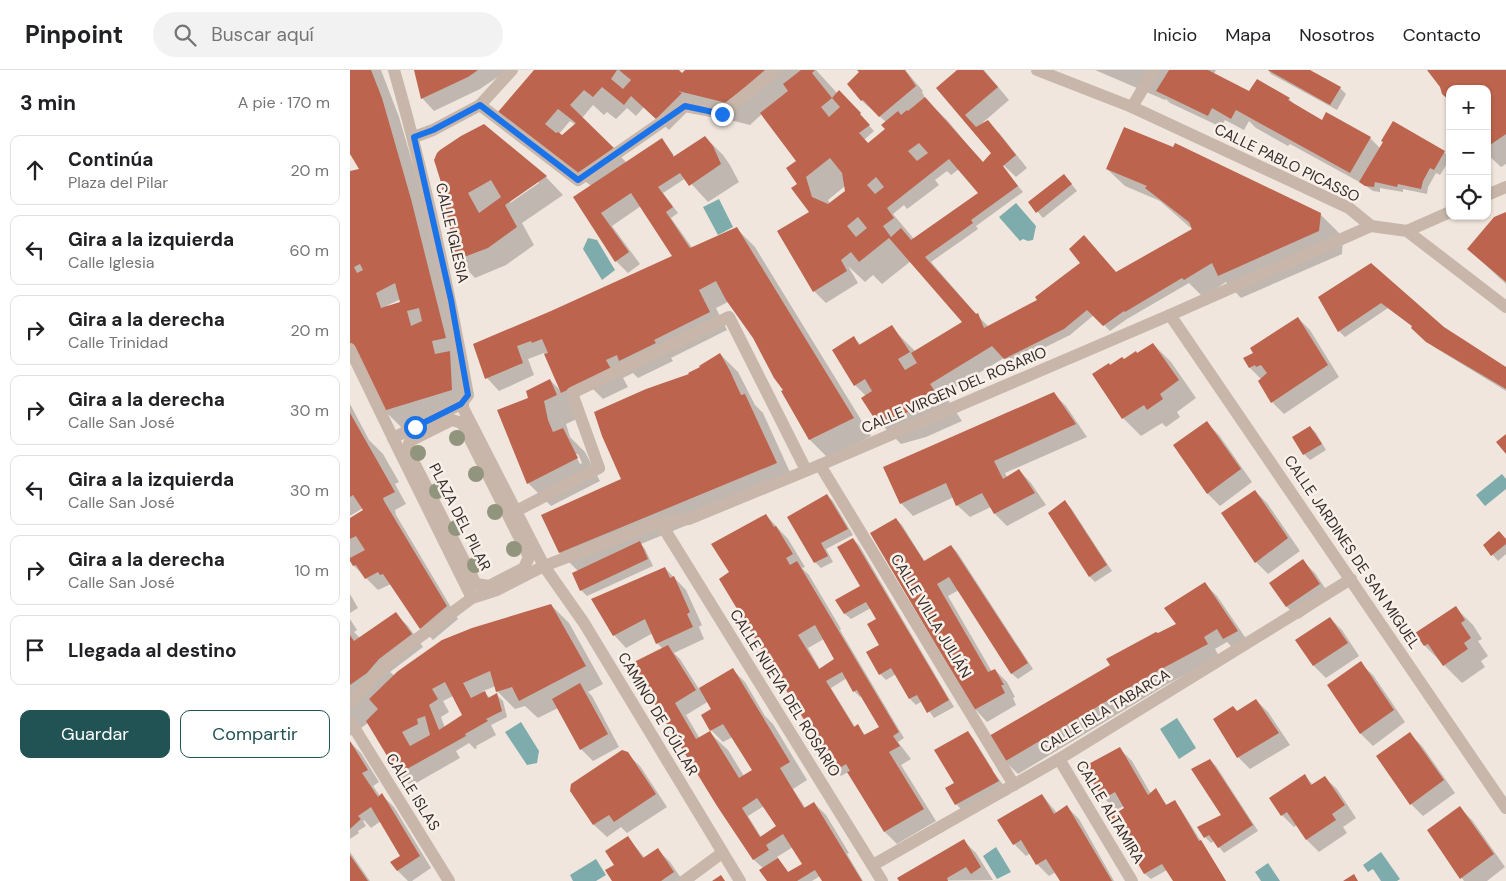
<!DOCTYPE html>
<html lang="es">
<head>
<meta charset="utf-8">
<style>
	:root { --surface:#fff; --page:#f2f2f2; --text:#202124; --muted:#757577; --line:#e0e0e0; --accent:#215254 }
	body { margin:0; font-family:"DM Sans",sans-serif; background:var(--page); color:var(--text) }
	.controls { position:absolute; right:15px; top:15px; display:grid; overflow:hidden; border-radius:10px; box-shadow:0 1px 4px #0004 }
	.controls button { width:45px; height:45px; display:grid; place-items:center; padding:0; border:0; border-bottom:1px solid var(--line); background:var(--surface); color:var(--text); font:25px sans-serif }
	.stop { position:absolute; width:15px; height:15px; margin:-11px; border:4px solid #1a73e8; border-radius:50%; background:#fff }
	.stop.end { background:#1a73e8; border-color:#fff; box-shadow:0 1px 5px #0008 }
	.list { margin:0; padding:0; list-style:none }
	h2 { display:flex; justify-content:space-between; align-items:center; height:65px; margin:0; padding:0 20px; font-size:21px }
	h2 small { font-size:16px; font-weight:400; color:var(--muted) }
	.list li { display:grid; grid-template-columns:32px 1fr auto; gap:15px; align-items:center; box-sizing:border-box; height:70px; margin:0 10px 10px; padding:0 10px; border:1px solid var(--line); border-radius:10px }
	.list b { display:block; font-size:19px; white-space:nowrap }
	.list p { margin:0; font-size:16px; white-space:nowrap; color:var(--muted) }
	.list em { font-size:16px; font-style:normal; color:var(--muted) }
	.actions { display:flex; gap:10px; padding:15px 20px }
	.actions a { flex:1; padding:11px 0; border:1px solid var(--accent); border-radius:10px; text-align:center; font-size:18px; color:var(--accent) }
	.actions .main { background:var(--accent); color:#fff }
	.icon { flex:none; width:28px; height:28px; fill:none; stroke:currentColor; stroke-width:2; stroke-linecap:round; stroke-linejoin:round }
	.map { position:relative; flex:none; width:1156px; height:811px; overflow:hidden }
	header { display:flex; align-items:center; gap:30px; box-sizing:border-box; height:70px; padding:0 25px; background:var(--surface); border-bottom:1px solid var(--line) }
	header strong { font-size:24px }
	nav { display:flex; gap:28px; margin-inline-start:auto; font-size:18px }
	.search { width:350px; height:45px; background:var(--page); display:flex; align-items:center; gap:12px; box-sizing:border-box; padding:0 18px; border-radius:28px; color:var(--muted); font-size:19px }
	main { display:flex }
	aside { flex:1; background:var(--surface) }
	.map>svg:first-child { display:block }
	.water { fill:#7eabab }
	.shadow { fill:#0003; fill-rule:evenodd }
	.building { fill:#bd644e; fill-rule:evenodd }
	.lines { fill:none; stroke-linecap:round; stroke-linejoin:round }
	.pedestrian { stroke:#c7b6a9; stroke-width:12 }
	.minor { stroke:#c7b6a9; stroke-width:12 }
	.tertiary { stroke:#c7b6a9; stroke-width:12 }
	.tree { fill:#92957d }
	.route { stroke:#1a73e8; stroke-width:6 }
	.labels { text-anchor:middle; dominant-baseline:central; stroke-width:5; stroke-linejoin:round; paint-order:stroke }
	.street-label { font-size:15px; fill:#352c29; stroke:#f8f0e9 }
</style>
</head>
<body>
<header>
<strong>Pinpoint</strong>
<div class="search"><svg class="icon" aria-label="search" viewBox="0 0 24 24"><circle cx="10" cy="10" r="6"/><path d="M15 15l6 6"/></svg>Buscar aquí</div>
<nav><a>Inicio</a><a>Mapa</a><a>Nosotros</a><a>Contacto</a></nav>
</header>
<main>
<aside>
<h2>3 min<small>A pie · 170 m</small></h2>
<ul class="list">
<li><svg class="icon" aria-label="ahead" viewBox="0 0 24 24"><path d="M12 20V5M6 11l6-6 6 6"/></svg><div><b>Continúa</b><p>Plaza del Pilar</p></div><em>20 m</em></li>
<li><svg class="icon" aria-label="left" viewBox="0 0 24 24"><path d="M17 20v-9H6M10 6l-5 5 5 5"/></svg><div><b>Gira a la izquierda</b><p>Calle Iglesia</p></div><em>60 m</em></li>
<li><svg class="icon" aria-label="right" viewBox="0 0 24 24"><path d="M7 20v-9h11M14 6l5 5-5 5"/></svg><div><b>Gira a la derecha</b><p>Calle Trinidad</p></div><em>20 m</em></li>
<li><svg class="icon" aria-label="right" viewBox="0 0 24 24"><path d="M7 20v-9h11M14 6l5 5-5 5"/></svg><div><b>Gira a la derecha</b><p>Calle San José</p></div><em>30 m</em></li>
<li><svg class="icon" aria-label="left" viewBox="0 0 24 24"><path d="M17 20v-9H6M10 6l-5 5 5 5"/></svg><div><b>Gira a la izquierda</b><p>Calle San José</p></div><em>30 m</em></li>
<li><svg class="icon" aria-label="right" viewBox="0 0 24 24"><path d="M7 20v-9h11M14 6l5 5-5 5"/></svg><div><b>Gira a la derecha</b><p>Calle San José</p></div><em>10 m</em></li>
<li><svg class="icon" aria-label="arrive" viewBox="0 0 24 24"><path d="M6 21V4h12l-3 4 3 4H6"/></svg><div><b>Llegada al destino</b></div></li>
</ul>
<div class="actions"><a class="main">Guardar</a><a>Compartir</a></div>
</aside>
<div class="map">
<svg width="1156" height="811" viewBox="0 0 1156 811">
	<rect width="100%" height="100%" fill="#f0e6dd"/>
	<!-- water -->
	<path class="water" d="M369,129L383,157L368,165L353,137Z
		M666,133L686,156L683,170L678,171L673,169L670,171L649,147Z
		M238,168L247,170L265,200L252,210L233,179Z
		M1152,404L1156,409V419L1135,436L1126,425Z
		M827,648L846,678L829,689L810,659Z
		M171,652L189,681L187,693L177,695L155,662Z
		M646,777L661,802L647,809L633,786Z
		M1031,782L1050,809L1047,811H1031L1023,799L1018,802L1013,795Z
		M246,789L256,805L246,811H223L220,805Z
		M918,793L930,811H911L905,802Z"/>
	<!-- shadow -->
	<path class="shadow" d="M0,0H31L49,47L69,115L118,300L119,337L52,358L34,340L0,271V103L11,100L0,80ZM51,229L50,234L36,236Z
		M65,0H158L130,19L84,41L72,28Z
		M186,0H326L333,4L337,0H466L488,24L495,28L524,61L514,70L518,75L536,59V52L512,31L511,2L509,0H555L573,21L572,22L576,30L598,51L633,94L648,91L588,18L609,0H634L659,30L630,55L637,52L650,64L677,98L666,107L650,92L649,93L673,122L626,156L628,159L581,192L627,245L639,257L767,203L843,160L810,131L775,116L757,99L970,144L993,167L992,184L891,228L876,212L853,227L839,213L777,249L760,261L744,245L720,265L661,294L654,288L594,324L612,351L576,367L551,374L527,350L516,326L505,315L504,268L511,275L541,257L566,282L614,253L561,191L532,214L523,205L515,212L498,196L508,213L476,233L464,221L460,143L449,114L447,91L412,44L400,55L352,43L344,35L319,60L294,37L286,46L277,38L266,49L257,42L254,45L243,35L232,48L277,93L312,70L325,87L355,67L373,85L380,95L389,112L358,132L336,108L313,123L328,143L321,148L343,179L387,159L405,177L521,366L478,388L460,370L432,322L435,320L404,267L378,232L366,238L377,260L321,288L323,291L288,308L283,303L273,308L278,317L253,329L241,317L218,328L229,348L216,354L220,367L235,382L250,411L201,436L178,413L148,341L180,329L200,310L212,322L196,285L194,283L178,289L184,305L149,321L137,308L124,274L201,242L325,187L291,136L262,156L290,194L278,203L266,191L224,127L241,116L162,54ZM220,51L226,55L212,67L209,64ZM609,99L630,123L564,169L543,144L554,135L557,139L589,115L585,110L597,101L601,105ZM495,116L496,121L480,134L478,130ZM225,384H228L232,393L230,394Z
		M745,0H866L864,4L898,22L939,29L947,37L972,52L1020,68L1030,78L1043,53L1094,82L1100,89L1090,105L1086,103L1078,117L1077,124L1053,119V122L1030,118V122L1023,121L1013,114L940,74L938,76L906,58L899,51L894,60L875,50L871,57L820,33L816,29L815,30Z
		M918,0H957L990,18L996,24L987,40L921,4Z
		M1078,0H1156V94L1151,97L1137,84V19L1091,16Z
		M134,56L196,107L213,125L172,153L184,175L156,195L125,208L108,190L91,109ZM188,111L189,113L160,133V130Z
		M719,111L727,121L693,148L680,133Z
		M1156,143V214L1118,179Z
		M1021,194L1094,258L1156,298V321L1084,277L1063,257L1038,238L995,267L989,261Z
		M948,248L960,260L989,307L934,344L922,332L911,309L900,298L904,283Z
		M803,274L821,292L846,328L827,342L830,347L816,357L812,353L791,366L773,348L761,297L788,285Z
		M370,284L388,302L405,335L413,343L444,411L291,474L295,479L303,496L237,526L231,520L229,502L210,483L193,446L273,409L341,305Z
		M704,324L716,336L737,367L655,403L657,407L669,400L681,413L696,435L657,456L645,444L641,437L620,447L607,435L604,427L563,446L551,433Z
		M0,334L19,370L33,384L49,412L45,414L56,434L45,440L46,445L108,549L83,570L71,558L41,514L28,520L4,496L0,489V449L14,440L13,438L0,446Z
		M857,353L869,365L902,412L870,436L858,424L825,375Z
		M960,357L966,363L976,380L960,390L954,384Z
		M905,421L917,433L950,481L918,504L906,492Z
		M477,425L483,431L503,465L476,479L483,492L471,498L465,492Z
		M715,432L721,438L762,501L745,512L739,506Z
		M416,445L438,469L455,497L452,498L459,505L491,559L490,560L554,668L548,672L561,689L551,695L586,751L547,774L535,762L498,702L491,706L486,700L380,503ZM474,569L486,589L470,599L458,578ZM497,608L504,621L510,627L512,626L531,658L516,666L508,656L505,657L481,618Z
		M546,449L552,455L575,492L601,476L607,482L683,599L668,609L662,604L609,520L598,526L642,602L645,600L657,612L665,627L663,628L666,635L637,652L625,639Z
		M503,469L509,475L604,637L584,648L572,631L566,635L560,629L546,604L536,610L530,604L518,583L531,575L527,549L521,538L501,549L495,544L487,530L512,516Z
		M1156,470V484L1148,491L1134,475Z
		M953,491L965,503L981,527L949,549L937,537L921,514Z
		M315,498L336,520L352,555L349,557L354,569L324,583L330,589L349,619L382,599L395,612L415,646L423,654L457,710L443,719L456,739L464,733L476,745L499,783L497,784L513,811H473L470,806L462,811H418L414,799L404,790L368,736L281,594L313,579L307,573L303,563L276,578L264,565L243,530ZM359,631L363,639L353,645L361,660L373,672L383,667L403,701L394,706L378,680L360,663L350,669L336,645ZM414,736L428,757L411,767L398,746ZM443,777L453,794L439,803L427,787Z
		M855,514L867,526L899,573L886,581L877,572L865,579L869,586L816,615L668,704L655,691L762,596L808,564L827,555Z
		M0,524L8,538L0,543Z
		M201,535L219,553L253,614L238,622L242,626L269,677L243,691L231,679L208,638L188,648L175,636L165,639L147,621L146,616L133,621L140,628L147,625L153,631L157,647L141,655L146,665L126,676L127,678L125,679L119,673L106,681L110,688L61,716L49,704L18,653L0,666V549L7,560L4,562L10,568L46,544L58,556L73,577L40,602L45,606ZM103,626L114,646L95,658L91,647L99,642L93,631Z
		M1105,537L1123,555L1132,569L1128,571L1138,586L1131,591L1135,597L1112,613L1075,576L1066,563Z
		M980,548L992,560L1009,586L976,608L964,596L947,571Z
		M1010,593L1023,605L1055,652L1023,676L1011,664L978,615Z
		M906,630L918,642L940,675L900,699L888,687L887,642Z
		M617,662L623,668L643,700H642L660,724L618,746L606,734L605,713Z
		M1060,664L1072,676L1105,723L1073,746L1061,734Z
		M0,672L11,683L29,712L23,716L30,726L32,725L44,737L81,798L62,811H58L47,800L52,786L31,751L21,758L14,750L13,751L16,756L8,761L9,763L0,769Z
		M770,679L782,691L801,724L805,720L817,735L824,732L830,738L876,811H824L817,800L801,809L795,804L761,748L776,739L774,736L766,740L754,728Z
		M277,684L290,696L317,737L277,763L271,757L257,767L244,755L222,720Z
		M860,690L866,696L908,761L874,783L864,771L861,773L855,767L872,745Z
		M955,706L963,715L974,707L987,719L1006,748L993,757L997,763L969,782L957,770L947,755L944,757L932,745Z
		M692,725L707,743L717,737L729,749L764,811H711L706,802L699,806L687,794L681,783L676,786L664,774Z
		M1110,738L1122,750L1155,797L1137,811H1114L1078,760Z
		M278,768L295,788L308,780L320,792L333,811H264L265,795Z
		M614,771L626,783L643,810L550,811Z
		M0,782L20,811H0Z"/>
	<!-- building -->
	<path class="building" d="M0,0H21L32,28L61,129L96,268L82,271L85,284L100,281L102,320L33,341L0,274V101L9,99L0,84ZM10,194L13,200L7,203L4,197ZM45,213L50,232L31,238L26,223ZM69,238L72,251L61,256L57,241Z
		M64,0H128L118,7L71,29Z
		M184,0H267L261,9L273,19L281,10L269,0H329L332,3L335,0H415L377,33L328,21L332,23L306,49L281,26L274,35L252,17L243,27L234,20L220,35L267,81L230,106L148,42ZM208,39L226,53L212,65L208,62L206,63L195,54Z
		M451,0H465L462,3L482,28L471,37L479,47L490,37L482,28L489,20L511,43L510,44L520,55L509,63L518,73L535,59L531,55L548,41L551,45L557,40L558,41L575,27L633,92L641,83L586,18L607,0H633L648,17L615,45L626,57L638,50L666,85L653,96L668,116L621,150L623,153L575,187L626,244L628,243L634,258L687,230L685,227L730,193L719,179L734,165L766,202L842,159L839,152L795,118L797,116L756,99L774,57L823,77L825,73L971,143L969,161L868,206L862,193L834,210L832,208L775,242L774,241L753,256L737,240L714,259L654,289L642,276L580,314L590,329L553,344L528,352L526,351L511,328L522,321L515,309L504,316L482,280L504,266L509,275L542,255L560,282L548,289L555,300L567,293L561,283L612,252L539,168L509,192L501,182L491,190L497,201L463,222L427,161L459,142L441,118L447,114L436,98L446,91L410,43L438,21L433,14ZM569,73L578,83L567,91L558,81ZM480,88L492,103L495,121L478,134L462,127L456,107ZM599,89L628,123L561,170L551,158L541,167L533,156L544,148L537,138ZM526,107L534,117L525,124L517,115ZM508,147L517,158L506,167L497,156Z
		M507,0H555L566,16L529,47L513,30L511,31L497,14L509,2Z
		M819,0H858L899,21L907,9L940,28L938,30L972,50L976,42L1021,67L1000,103L886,40L881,49L862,38L858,46L806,21Z
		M918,0H960L991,17L980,35Z
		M1077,0H1156V64L1137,77V19H1100V31L1092,24L1090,17Z
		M1043,51L1095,81L1084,100L1080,98L1073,111L1071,119L1048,114L1047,117L1025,112L1024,117L1015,116L1009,112L1033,72L1031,71Z
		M134,54L197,106L155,135L167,157L138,178L106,190L90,109L84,90L87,83L90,80L111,66ZM141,110L151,127L129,143L118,123Z
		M355,66L363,76L371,94L339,116L330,103L308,117L323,137L316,142L340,178L387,157L504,348L459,370L431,321L433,320L424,308L403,268L376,230L366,211L349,220L360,242L304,270L306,273L269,291L267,285L256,290L261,299L211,323L194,284L198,283L192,269L182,273L181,271L167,276L173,293L135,309L123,274L201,241L322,186L281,123L251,143L279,182L265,192L223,127L312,68L323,85V87Z
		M714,104L722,114L686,143L678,132Z
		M1156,142V212L1117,179L1144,147Z
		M1021,193L1094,257L1156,297V319L1076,272L1061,258L1062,256L1031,233L988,262L968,227Z
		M948,247L978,295L921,333L908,311L917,303L911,295L906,297L905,295L899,298L893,288L903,283L900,278Z
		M803,273L829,310L810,324L813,329L797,340L794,335L772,349L742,304L759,293L760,295L772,287L774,289L786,281L787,283Z
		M370,283L380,301L391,325L395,324L427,393L209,483L191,445L271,409L252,366L244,342L296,319L339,304L338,303L350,297L349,296Z
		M200,309L207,325L194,331L198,350L203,362L213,358L228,388L177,414L147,340L178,328L176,321Z
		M704,322L726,354L644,391L653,409L669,399L685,423L644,444L632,423L606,436L596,413L550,434L533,397Z
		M0,343L45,422L33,428L34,431L97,536L70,559L33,504L30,505L28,502L15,509L6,495L3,496L0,491V488L15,480L6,466L0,469V448L13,440L3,425L0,427Z
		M857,351L891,399L857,424L823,375Z
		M960,356L972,374L953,385L942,367Z
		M1156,364V384L1146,372Z
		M905,420L938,468L905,493L871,443Z
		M477,424L498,459L471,473L478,486L464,493L437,447Z
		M715,430L757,495L739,507L698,443Z
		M416,444L424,457L426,456L443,484L436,488L440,495L447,491L549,662L543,666L550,676L539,682L574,739L534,762L497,702L500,701L496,694L485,701L369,509L379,502L361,474ZM465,555L484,589L469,599L448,565ZM492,602L503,622L507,620L529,657L514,665L508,654L504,657L476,611Z
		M546,448L574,491L601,475L678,593L661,604L599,507L587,514L638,602L645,599L654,615H651L655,623L624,640L520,463Z
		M1149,461L1156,469V474L1141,486L1133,475Z
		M503,468L599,630L577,643L567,625L559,629L541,598L529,605L516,582L529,575L517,554L526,549L516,532L494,544L485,530L510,516L487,477Z
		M290,471L298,489L230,521L222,503Z
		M953,489L970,514L936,537L919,513Z
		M315,497L320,508L324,506L340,542L337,544L343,557L306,574L295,549L263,566L241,529Z
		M855,512L888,561L873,569L867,559L854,567L858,574L804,603L654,692L639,666L760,595L756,589L806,562L808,563L826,554L814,538Z
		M201,534L236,596L169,631L162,617L146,622L140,601L113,613L121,628L135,621L138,628L147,623L152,641L136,649L138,651L115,664L116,666L48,704L16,651L28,639L19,629L48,601L92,570L122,558ZM95,612L112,645L89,660L79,635L88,629L82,619ZM75,646L80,665L60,676L52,662L68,654L67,649Z
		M1106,536L1115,550L1111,553L1121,568L1114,573L1118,579L1093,596L1078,574L1074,576L1065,563Z
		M46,542L62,564L29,589L17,603L0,615V565L4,571Z
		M980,547L998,573L963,596L945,570Z
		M318,575L346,620L325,633L346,669L360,661L389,708L402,700L373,654L360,661L351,645L361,639L349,618L383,598L440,692L430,698L454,738L464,732L512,811H472L465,800L447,811H417L409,800L428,788L438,802L452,794L433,764L416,775L419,780L403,790L367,736L280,594ZM407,728L426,756L410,767L392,738Z
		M1011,591L1044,640L1010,664L977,615Z
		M230,613L258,664L230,680L202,629Z
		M906,629L929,663L887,688L863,649L883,636L887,641Z
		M618,661L649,711L605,735L595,718L604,713L584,680Z
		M1060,662L1094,710L1060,735L1026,686Z
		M0,671L18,700L12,703L28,727L32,723L70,786L47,801L40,792L50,786L21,737L8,746L11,749L0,759Z
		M770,677L798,725L806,718L816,735L825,730L849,771L851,770L876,811H823L812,794L794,804L760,747L774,738L765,722L753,729L733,697Z
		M272,680L278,682L306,724L264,752L259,745L243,755L220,721L221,714Z
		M860,689L903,755L868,778L859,765L854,768L847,757L871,745L841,699Z
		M955,704L961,715L975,706L995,735L982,744L986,750L956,770L937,742L931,746L919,728Z
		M692,724L704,744L717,735L762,811H710L696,789L686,795L671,770L663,775L647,750Z
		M1110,736L1144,784L1110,809L1077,760Z
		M278,766L293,788L308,778L324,802L311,811H262L255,800L264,795L255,781Z
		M614,769L631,797L621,804L616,797L597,808L598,811H549L547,808Z
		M0,785L18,811H0Z
		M1004,804L1008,811H993Z
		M371,805L375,811H362Z"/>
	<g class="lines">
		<!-- pedestrian -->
		<path class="pedestrian" d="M130,35L162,0
			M102,350L112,353L179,487L174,498L139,516L126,514L57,379L60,371Z
			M166,441L249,398L222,323L379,247L456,400"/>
		<!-- minor -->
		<path class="minor" d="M782,37L804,0
			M64,67L83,60L130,35L228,110L335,36L372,43L426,0
			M820,245L1156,738
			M0,279L43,368
			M470,395L664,715
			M310,452L532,811
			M0,651L99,811
			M709,689L782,811
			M523,795L709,689L1001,509
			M334,811L372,783"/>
		<!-- tertiary -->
		<path class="tertiary" d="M44,0C75,107 98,215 118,325L111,334L43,368L122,528
			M687,0L782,37L999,138L1021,156L1057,161L1156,237
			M1137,125L1156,117
			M1057,161L1100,142
			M111,334L194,496L234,553L390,811
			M0,633L44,586L122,528L147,520L194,496L310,452L339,449L470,395L820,245L1021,156"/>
	</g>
	<!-- trees -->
	<g class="tree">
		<circle cx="107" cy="368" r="8"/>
		<circle cx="68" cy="383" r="8"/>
		<circle cx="126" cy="404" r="8"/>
		<circle cx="87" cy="421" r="8"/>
		<circle cx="145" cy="442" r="8"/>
		<circle cx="106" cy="458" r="8"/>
		<circle cx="164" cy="479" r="8"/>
		<circle cx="125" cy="495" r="8"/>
	</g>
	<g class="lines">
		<!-- route -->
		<path class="route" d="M65,357L111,334L118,325L101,230L64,67L83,60L130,35L228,110L335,36L372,44"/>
	</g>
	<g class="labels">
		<!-- street labels -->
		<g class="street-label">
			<text transform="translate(937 93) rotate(26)">CALLE PABLO PICASSO</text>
			<text transform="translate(102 163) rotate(77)">CALLE IGLESIA</text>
			<text transform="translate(604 320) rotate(-23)">CALLE VIRGEN DEL ROSARIO</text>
			<text transform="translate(110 447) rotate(63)">PLAZA DEL PILAR</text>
			<text transform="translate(1002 482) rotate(56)">CALLE JARDINES DE SAN MIGUEL</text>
			<text transform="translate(581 546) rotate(59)">CALLE VILLA JULIÁN</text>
			<text transform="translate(435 623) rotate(58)">CALLE NUEVA DEL ROSARIO</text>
			<text transform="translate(755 641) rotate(-31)">CALLE ISLA TABARCA</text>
			<text transform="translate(308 644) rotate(59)">CAMINO DE CÚLLAR</text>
			<text transform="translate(63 722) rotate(58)">CALLE ISLAS</text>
			<text transform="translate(760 742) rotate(59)">CALLE ALTAMIRA</text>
		</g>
	</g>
</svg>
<div class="controls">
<button>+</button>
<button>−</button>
<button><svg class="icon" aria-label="locate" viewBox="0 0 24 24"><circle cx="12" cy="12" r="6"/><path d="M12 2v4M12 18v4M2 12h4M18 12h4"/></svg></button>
</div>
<div class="stop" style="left:65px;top:357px"></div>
<div class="stop end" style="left:372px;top:44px"></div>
</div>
</main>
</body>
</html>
